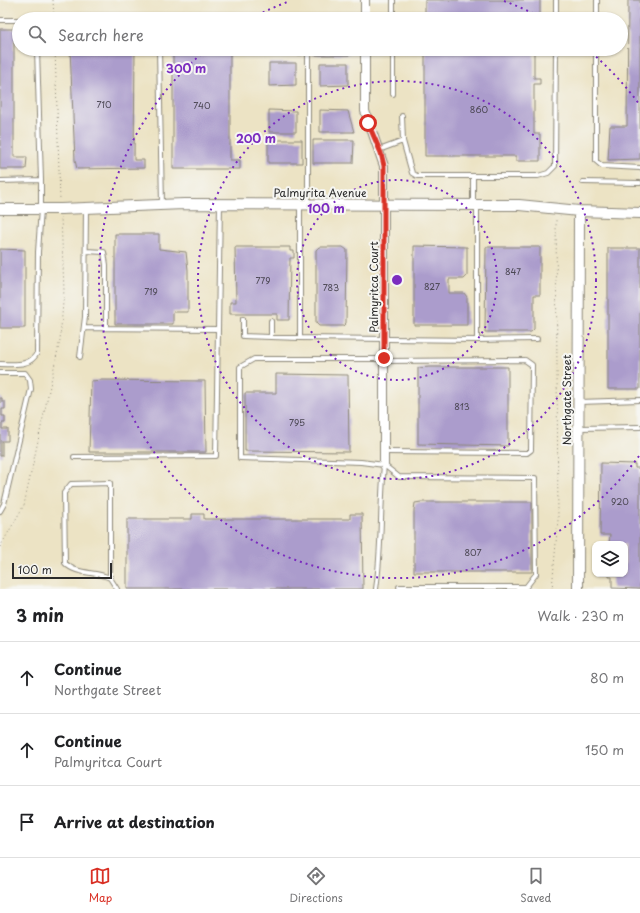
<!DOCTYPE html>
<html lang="en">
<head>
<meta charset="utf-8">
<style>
	:root { --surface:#fff; --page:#f2f2f2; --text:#202124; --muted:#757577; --line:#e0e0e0; --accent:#d93025 }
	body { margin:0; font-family:"Playpen Sans",sans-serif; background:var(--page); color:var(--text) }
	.controls { position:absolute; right:12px; bottom:12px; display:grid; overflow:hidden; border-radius:8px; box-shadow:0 1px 3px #0004 }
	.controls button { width:36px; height:36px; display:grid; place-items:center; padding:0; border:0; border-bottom:1px solid var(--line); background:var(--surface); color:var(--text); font:20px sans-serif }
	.scale { position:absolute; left:12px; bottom:10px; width:100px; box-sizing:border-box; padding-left:4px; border:2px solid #2b2b2b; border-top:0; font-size:11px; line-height:14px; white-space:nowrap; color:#2b2b2b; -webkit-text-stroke:3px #f6f6f2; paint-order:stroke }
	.stop { position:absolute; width:12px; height:12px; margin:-9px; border:3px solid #d93025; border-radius:50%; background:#fff }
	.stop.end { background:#d93025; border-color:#fff; box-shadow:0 1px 4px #0008 }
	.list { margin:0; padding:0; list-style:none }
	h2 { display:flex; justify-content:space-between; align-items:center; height:52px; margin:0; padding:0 16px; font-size:17px }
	h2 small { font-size:13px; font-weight:400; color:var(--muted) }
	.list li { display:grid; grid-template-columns:26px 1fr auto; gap:12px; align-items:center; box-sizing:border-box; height:72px; padding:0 16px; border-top:1px solid var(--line) }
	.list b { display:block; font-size:15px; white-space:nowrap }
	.list p { margin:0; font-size:13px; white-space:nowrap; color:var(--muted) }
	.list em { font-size:13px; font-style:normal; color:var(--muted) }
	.icon { flex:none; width:22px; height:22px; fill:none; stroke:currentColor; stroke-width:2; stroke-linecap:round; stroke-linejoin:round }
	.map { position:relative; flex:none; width:640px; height:589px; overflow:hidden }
	.search { position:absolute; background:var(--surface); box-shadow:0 1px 3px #0004; left:12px; right:12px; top:12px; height:44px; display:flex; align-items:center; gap:10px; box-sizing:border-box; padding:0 14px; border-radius:22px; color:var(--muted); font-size:15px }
	.sheet { height:268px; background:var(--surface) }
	nav { display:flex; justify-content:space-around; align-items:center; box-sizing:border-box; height:56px; border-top:1px solid var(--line); background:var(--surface); font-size:11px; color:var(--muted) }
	nav a { display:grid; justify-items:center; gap:2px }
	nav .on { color:var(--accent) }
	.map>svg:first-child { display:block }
	.building { fill:#ab9ccc }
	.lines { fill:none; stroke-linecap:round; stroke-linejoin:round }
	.service-casing { stroke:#8c8778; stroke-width:6 }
	.minor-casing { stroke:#8c8778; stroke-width:10 }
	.tertiary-casing { stroke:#8c8778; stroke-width:12 }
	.path { stroke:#8c8778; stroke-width:1; stroke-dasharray:1 3; stroke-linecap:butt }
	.service { stroke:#fff; stroke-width:4 }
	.minor { stroke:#fff; stroke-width:8 }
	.tertiary { stroke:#fff; stroke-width:10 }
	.route { stroke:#d93025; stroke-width:5 }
	.ring { fill:none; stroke:#7b2cbf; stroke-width:2; stroke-dasharray:2 4 }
	.labels { text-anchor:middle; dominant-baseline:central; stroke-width:4; stroke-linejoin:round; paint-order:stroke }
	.number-label { font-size:9px; fill:#4b4753 }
	.street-label { font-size:11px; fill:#2b2b2b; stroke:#f6f6f2 }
	.centre { fill:#7b2cbf; stroke:#f6f6f2; stroke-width:2 }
	.ring-label { font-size:12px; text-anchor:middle; font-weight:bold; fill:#7b2cbf; stroke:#f6f6f2; stroke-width:4; stroke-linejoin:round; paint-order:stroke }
</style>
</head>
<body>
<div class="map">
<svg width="640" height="589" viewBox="0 0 640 589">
	<rect width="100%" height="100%" fill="#f6f6f2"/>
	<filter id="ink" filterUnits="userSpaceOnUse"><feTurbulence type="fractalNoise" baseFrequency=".025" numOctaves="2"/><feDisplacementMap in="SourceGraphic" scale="8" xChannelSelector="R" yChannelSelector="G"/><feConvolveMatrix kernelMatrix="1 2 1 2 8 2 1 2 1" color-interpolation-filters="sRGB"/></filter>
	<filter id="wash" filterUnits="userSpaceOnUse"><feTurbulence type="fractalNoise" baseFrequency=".012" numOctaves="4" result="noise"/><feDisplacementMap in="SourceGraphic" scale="16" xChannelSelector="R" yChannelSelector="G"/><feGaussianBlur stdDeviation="0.9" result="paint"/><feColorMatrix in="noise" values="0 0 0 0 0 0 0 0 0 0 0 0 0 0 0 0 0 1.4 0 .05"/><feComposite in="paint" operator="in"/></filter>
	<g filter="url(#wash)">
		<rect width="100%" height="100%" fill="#ece3c4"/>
		<g id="blocks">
			<!-- building -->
			<path class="building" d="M425,0H540V19H425Z
				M628,0H640V159L608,160L610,126H627Z
				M0,29H19V40H14V157H27L26,169H0Z
				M70,49H135L134,160H144V168L77,169L75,160Z
				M173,49H230V160H240V169H173Z
				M269,49H302V55H269Z
				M314,49H349V55H314Z
				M425,49H534V78H540V84H534V134H540V161H516V156H425Z
				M269,63H296V85L269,86Z
				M320,63H348V85L320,86Z
				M269,110L296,111V132H269Z
				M320,110L348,111L354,132H320Z
				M268,140H302V163H268Z
				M313,140H354L353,163H313Z
				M115,234H159V249L186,252L188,270V312H173V324H115Z
				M414,246L467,247V276L464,279H449V293H464L467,297V325H414Z
				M235,247H290V251H294V258H290L289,320H277V314H230V302H236Z
				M319,247H343L347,250L346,323L343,326H319L316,323V250Z
				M486,247H540V295H534V329L531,332H485Z
				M608,248H640V389H608Z
				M0,249L25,250V328H0Z
				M429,367H508V446L418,444V368Z
				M276,374L348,375L349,452L245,451V393H276Z
				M102,380L205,381L206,452H89L91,381Z
				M0,398H2V402H5V409H2V416H5V423H2V429H8V441H2V456H0Z
				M601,463L635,464V468H640V589L612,588V577H609V574H625V544H609L610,535H600Z
				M421,502H532V572H414V510L415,503Z
				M192,514H204V519H350V514H362L363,589H127V519H192Z"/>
		</g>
	</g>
	<g filter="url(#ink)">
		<use href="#blocks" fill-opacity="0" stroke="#8c8778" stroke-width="1"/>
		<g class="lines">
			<defs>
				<path id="service" d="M556,0V19
					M159,18V19
					M393,19V0
					M597,19V0
					M0,20H19
					M37,49L41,180
					M159,49L162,205
					M308,49V204
					M596,49V161L602,166L640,168
					M393,94V49
					M402,116L403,141L412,173L417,176H473
					M379,150L403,141
					M0,181L41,180V209L38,252L37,353C30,367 14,364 0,364
					M583,182L640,183
					M300,204V338L477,340V205
					M473,204V176H538L548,173L555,166L556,49
					M86,251L104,252L106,265V328
					M243,319V336L300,338
					M84,328L218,329
					M271,337V321
					M477,340L537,339
					M80,357L85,317L86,208
					M384,359H254L240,367V458L361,462L384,465L399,477L535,478L536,574L526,587H399
					M0,373H25L30,380L31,389L4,504L0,511
					M579,402L640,400
					M579,428L640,427
					M384,452L527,453L531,450L532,365L525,360L384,361
					M74,457L216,456L220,204
					M110,578C95,571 76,575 65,563L64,493L71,484L110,483V578L117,589
					M376,589C382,548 380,507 384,465"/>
				<path id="minor" d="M365,0V19
					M365,49V111L384,166V465"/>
				<path id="tertiary" d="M0,209H61L184,204L483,205H519L579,211L640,213
					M578,589L579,211"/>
			</defs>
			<!-- service casing -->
			<use href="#service" class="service-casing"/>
			<!-- minor casing -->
			<use href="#minor" class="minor-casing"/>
			<!-- tertiary casing -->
			<use href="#tertiary" class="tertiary-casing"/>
			<!-- path -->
			<path class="path" d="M53,0L54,19
				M55,49L60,200
				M0,547L24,505L60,340L64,290L61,217
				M552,589L558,520L556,218"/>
			<!-- service -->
			<use href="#service" class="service"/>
			<!-- minor -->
			<use href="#minor" class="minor"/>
			<!-- tertiary -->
			<use href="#tertiary" class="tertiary"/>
		</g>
	</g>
	<g class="lines" filter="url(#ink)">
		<!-- route -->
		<path class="route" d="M368,123L381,153L384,166V358"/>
	</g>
	<!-- distance rings -->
	<g class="ring">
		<circle cx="397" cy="280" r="100"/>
		<circle cx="397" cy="280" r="199"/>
		<path d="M639 456A299 299 0 1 1 207 49M252 18A299 299 0 0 1 290 1M504 1A299 299 0 0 1 542 18M587 49A299 299 0 0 1 639 104"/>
	</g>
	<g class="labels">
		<!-- number labels -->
		<g class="number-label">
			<text x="104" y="104">710</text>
			<text x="202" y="105">740</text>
			<text x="479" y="109">860</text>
			<text x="513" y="271">847</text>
			<text x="263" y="280">779</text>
			<text x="432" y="286">827</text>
			<text x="331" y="287">783</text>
			<text x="151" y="291">719</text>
			<text x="462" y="406">813</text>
			<text x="297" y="422">795</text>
			<text x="620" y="501">920</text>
			<text x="473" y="552">807</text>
		</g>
		<!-- street labels -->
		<g class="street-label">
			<text x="320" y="192">Palmyrita Avenue</text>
			<text transform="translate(373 287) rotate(-90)">Palmyritca Court</text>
			<text transform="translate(566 400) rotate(-90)">Northgate Street</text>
		</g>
	</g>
	<circle cx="397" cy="280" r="6" class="centre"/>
	<g class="ring-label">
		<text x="186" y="73">300 m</text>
		<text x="256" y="143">200 m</text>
		<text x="326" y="213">100 m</text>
	</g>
</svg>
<div class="controls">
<button><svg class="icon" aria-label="layers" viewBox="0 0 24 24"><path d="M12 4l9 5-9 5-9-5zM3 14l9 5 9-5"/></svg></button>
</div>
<div class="scale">100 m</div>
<div class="stop" style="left:368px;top:123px"></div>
<div class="stop end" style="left:384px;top:358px"></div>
<div class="search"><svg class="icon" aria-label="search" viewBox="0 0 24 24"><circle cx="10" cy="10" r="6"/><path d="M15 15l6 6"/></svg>Search here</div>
</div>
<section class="sheet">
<h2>3 min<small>Walk · 230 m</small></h2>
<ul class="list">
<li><svg class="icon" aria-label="ahead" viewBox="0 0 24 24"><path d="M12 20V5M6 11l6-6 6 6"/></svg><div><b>Continue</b><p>Northgate Street</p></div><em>80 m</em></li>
<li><svg class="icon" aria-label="ahead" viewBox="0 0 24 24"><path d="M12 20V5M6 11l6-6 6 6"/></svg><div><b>Continue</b><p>Palmyritca Court</p></div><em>150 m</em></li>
<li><svg class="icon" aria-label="arrive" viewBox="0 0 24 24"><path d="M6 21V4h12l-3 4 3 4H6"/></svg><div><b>Arrive at destination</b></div></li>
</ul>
</section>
<nav>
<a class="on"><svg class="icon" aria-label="map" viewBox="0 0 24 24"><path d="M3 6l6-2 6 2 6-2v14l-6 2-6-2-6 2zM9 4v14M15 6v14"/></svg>Map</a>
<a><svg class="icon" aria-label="directions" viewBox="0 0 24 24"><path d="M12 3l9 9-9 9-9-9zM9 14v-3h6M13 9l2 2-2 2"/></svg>Directions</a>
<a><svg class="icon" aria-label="saved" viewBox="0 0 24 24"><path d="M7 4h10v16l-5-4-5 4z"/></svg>Saved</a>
</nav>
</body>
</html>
